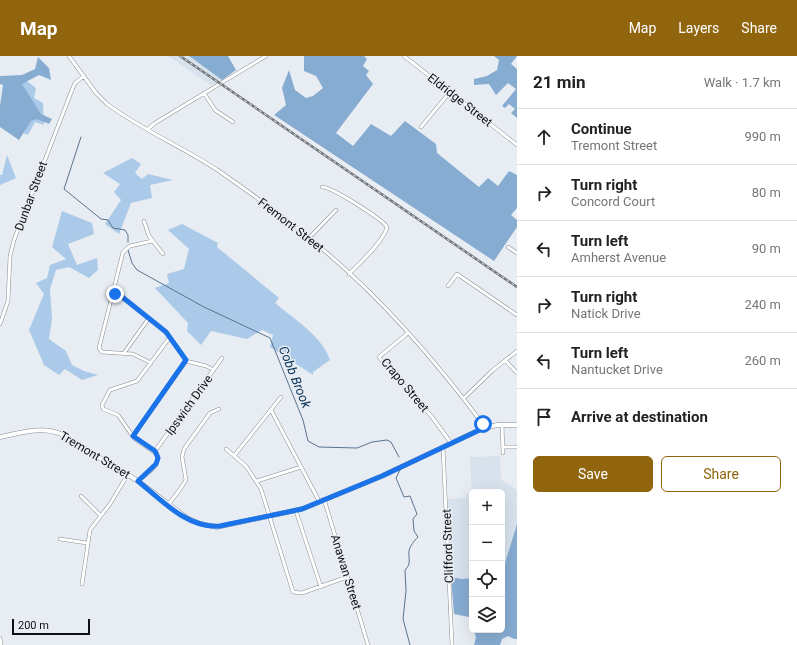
<!DOCTYPE html>
<html lang="en">
<head>
<meta charset="utf-8">
<style>
	:root { --surface:#fff; --page:#f6f6f6; --text:#222; --muted:#767676; --line:#e0e0e0; --accent:#90650d }
	body { margin:0; font-family:Roboto,sans-serif; background:var(--page); color:var(--text) }
	.controls { position:absolute; right:12px; bottom:12px; display:grid; overflow:hidden; border-radius:6px; box-shadow:0 4px 16px #0002 }
	.controls button { width:36px; height:36px; display:grid; place-items:center; padding:0; border:0; border-bottom:1px solid var(--line); background:var(--surface); color:var(--text); font:20px sans-serif }
	.scale { position:absolute; left:12px; bottom:10px; width:78px; box-sizing:border-box; padding-left:4px; border:2px solid #0e1012; border-top:0; font-size:11px; line-height:14px; white-space:nowrap; color:#0e1012; -webkit-text-stroke:3px #e8edf3; paint-order:stroke }
	.stop { position:absolute; width:12px; height:12px; margin:-9px; border:3px solid #1a73e8; border-radius:50%; background:#fff }
	.stop.end { background:#1a73e8; border-color:#fff; box-shadow:0 1px 4px #0008 }
	.list { margin:0; padding:0; list-style:none }
	h2 { display:flex; justify-content:space-between; align-items:center; height:52px; margin:0; padding:0 16px; font-size:17px }
	h2 small { font-size:13px; font-weight:400; color:var(--muted) }
	.list li { display:grid; grid-template-columns:26px 1fr auto; gap:12px; align-items:center; box-sizing:border-box; height:56px; padding:0 16px; border-top:1px solid var(--line) }
	.list b { display:block; font-size:15px; white-space:nowrap }
	.list p { margin:0; font-size:13px; white-space:nowrap; color:var(--muted) }
	.list em { font-size:13px; font-style:normal; color:var(--muted) }
	.actions { display:flex; gap:8px; padding:12px 16px }
	.actions a { flex:1; padding:9px 0; border:1px solid var(--accent); border-radius:6px; text-align:center; font-size:14px; color:var(--accent) }
	.actions .main { background:var(--accent); color:#fff }
	.icon { flex:none; width:22px; height:22px; fill:none; stroke:currentColor; stroke-width:2; stroke-linecap:round; stroke-linejoin:round }
	.map { position:relative; flex:none; width:517px; height:589px; overflow:hidden }
	header { display:flex; align-items:center; gap:24px; box-sizing:border-box; height:56px; padding:0 20px; background:var(--accent); color:#fff }
	header strong { font-size:19px }
	nav { display:flex; gap:22px; margin-inline-start:auto; font-size:14px }
	main { display:flex }
	aside { flex:1; background:var(--surface) }
	.map>svg:first-child { display:block }
	.built { fill:#d7e2ed }
	.green { fill:#abcae9 }
	.forest { fill:#87acd2 }
	.lines { fill:none; stroke-linecap:round; stroke-linejoin:round }
	.stream { stroke:#59738e; stroke-width:1 }
	.minor-casing { stroke:#888d92; stroke-width:4 }
	.major-casing { stroke:#888d92; stroke-width:5 }
	.minor { stroke:#fff; stroke-width:3 }
	.major { stroke:#fff; stroke-width:4 }
	.rail-casing { stroke:#717579; stroke-width:2.5 }
	.rail { stroke:#e8edf3; stroke-width:1; stroke-dasharray:3; stroke-linecap:butt }
	.route { stroke:#1a73e8; stroke-width:5 }
	.labels { text-anchor:middle; dominant-baseline:central; stroke-width:3; stroke-linejoin:round; paint-order:stroke }
	.street-label { font-size:12px; fill:#0e1012; stroke:#e8edf3 }
	.water-label { font-size:13px; font-style:italic; fill:#063256; stroke:#e8edf3 }
</style>
</head>
<body>
<header>
<strong>Map</strong>
<nav><a>Map</a><a>Layers</a><a>Share</a></nav>
</header>
<main>
<div class="map">
<svg width="517" height="589" viewBox="0 0 517 589">
	<rect width="100%" height="100%" fill="#e8edf3"/>
	<!-- built -->
	<path class="built" d="M168,0H188L222,24L212,30Z
		M500,400L501,423L517,434V468L512,491L502,517V436H472V524L451,521L448,443L466,442V438H472L470,401Z"/>
	<!-- green -->
	<path class="green" d="M23,22L36,32L34,42L43,47L44,69L35,66L28,79L0,67Z
		M7,99L16,122L0,129V119H2Z
		M132,102L141,108L135,117L142,123L148,118L173,124L150,129L152,142L131,147L119,178L105,168L121,144L114,136L120,128L103,117Z
		M62,155L92,167L94,178L68,188L77,209L97,202L98,214L89,222L69,211L56,214L50,233L52,263L49,283L66,295L72,309L84,315L98,319L82,324L65,313L59,319L44,309L29,274L44,238L36,227L47,222L50,209L66,203L52,191Z
		M182,168L218,187L217,191L279,242L275,247C294,263 322,280 330,304L313,316V319L270,291L273,279L262,274L247,283L211,275L201,289L187,275L188,267L155,232L169,227L167,218L184,213L189,193L168,174Z"/>
	<!-- forest -->
	<path class="forest" d="M189,0H228L236,14L222,24Z
		M304,0H364L367,3L363,10L369,15L366,19L373,28L336,77L353,90L371,68L391,80L405,65L436,88L437,97L479,131L488,122L498,130L509,115L517,119V152L511,159L517,164V171L494,205L274,59L286,49L282,32L289,14L295,34L306,42L313,40L323,32L316,20L304,15Z
		M494,0H517L511,8L517,13V62L511,57L515,53L509,48L505,52L502,50L516,33L508,27L496,39L489,28L474,29V23L487,20L497,14L499,4Z
		M38,1L49,12L51,24L39,19L22,28L41,58L52,63L49,68L37,63L31,65L19,84L0,71V50L3,29L0,28V20L22,19L35,13Z
		M517,468V583H514L508,580L502,583L500,589H474L476,581L469,561L454,558L451,521L462,523L472,522V574H502V517Z"/>
	<g class="lines">
		<!-- stream -->
		<path class="stream" d="M81,81L64,133L101,163L108,164L113,172L125,174L128,179V186
			M128,194L132,207L137,214L204,251L270,282L303,364L308,385L319,391L357,392L372,386L387,384L391,386L399,401
			M400,414L396,422L404,441L410,440L417,458L413,463L414,475L418,481C414,485 410,490 409,495C408,503 412,507 405,514L406,535L403,563L410,589"/>
		<defs>
			<path id="minor" d="M69,0L96,37L107,48C142,74 183,91 219,115C256,141 293,167 327,197C387,248 439,309 485,371
				M404,0L517,89
				M204,37L215,54L233,66
				M421,71L450,36
				M148,73L155,67L266,0
				M322,131C332,131 382,163 387,171C385,184 359,208 349,218
				M144,165L149,180L163,198
				M309,182L336,154
				M508,191L517,197
				M448,230L457,218L517,259
				M113,237L121,240L167,277L186,305L206,310L214,314
				M0,268L8,245L10,200L14,184L72,34L75,27L84,20
				M408,277L379,301L432,361L451,387
				M124,297L149,262
				M505,304L517,317
				M151,307L133,298L102,296L99,292L123,196L130,190L152,185
				M464,342L493,314L517,295
				M271,354L319,445
				M502,368L503,397
				M133,380L186,305
				M443,391L452,589
				M503,391H517
				M226,393L246,410L261,433L293,536L302,537L347,521
				M155,395L222,302
				M234,400L281,341
				M138,425C146,418 161,410 157,398L134,382L118,359L103,353L102,349L110,334L137,325L170,281
				M257,425L301,411
				M81,440L100,459
				M324,443L368,589
				M168,449L181,432L186,424L182,401L184,393L210,357L219,353
				M296,455L321,531
				M60,483L87,487
				M82,528L90,474L110,448L128,418
				M0,582L1,589"/>
			<path id="major" d="M0,381C20,377 41,370 61,378L138,425L187,462L201,468L217,471L302,453L382,420L481,373L497,369H517"/>
		</defs>
		<!-- minor casing -->
		<use href="#minor" class="minor-casing"/>
		<!-- major casing -->
		<use href="#major" class="major-casing"/>
		<!-- minor -->
		<use href="#minor" class="minor"/>
		<!-- major -->
		<use href="#major" class="major"/>
		<defs>
			<path id="rail" d="M180,0L517,231"/>
		</defs>
		<!-- rail casing -->
		<use href="#rail" class="rail-casing"/>
		<!-- rail -->
		<use href="#rail" class="rail"/>
	</g>
	<g class="lines">
		<!-- route -->
		<path class="route" d="M115,238L121,240L166,276L186,304L133,380L155,395L158,402L156,408L138,425C161,444 188,473 220,470L302,453L382,420L486,371L483,368"/>
	</g>
	<g class="labels">
		<!-- street labels -->
		<g class="street-label">
			<text transform="translate(460 44) rotate(38)">Eldridge Street</text>
			<text transform="translate(31 140) rotate(-70)">Dunbar Street</text>
			<text transform="translate(291 169) rotate(38)">Fremont Street</text>
			<text transform="translate(405 329) rotate(50)">Crapo Street</text>
			<text transform="translate(189 349) rotate(-54)">Ipswich Drive</text>
			<text transform="translate(95 399) rotate(31)">Tremont Street</text>
			<text transform="translate(448 490) rotate(-92)">Clifford Street</text>
			<text transform="translate(346 516) rotate(73)">Anawan Street</text>
		</g>
		<!-- water labels -->
		<g class="water-label">
			<text transform="translate(295 321) rotate(68)">Cobb Brook</text>
		</g>
	</g>
</svg>
<div class="controls">
<button>+</button>
<button>−</button>
<button><svg class="icon" aria-label="locate" viewBox="0 0 24 24"><circle cx="12" cy="12" r="6"/><path d="M12 2v4M12 18v4M2 12h4M18 12h4"/></svg></button>
<button><svg class="icon" aria-label="layers" viewBox="0 0 24 24"><path d="M12 4l9 5-9 5-9-5zM3 14l9 5 9-5"/></svg></button>
</div>
<div class="scale">200 m</div>
<div class="stop" style="left:483px;top:368px"></div>
<div class="stop end" style="left:115px;top:238px"></div>
</div>
<aside>
<h2>21 min<small>Walk · 1.7 km</small></h2>
<ul class="list">
<li><svg class="icon" aria-label="ahead" viewBox="0 0 24 24"><path d="M12 20V5M6 11l6-6 6 6"/></svg><div><b>Continue</b><p>Tremont Street</p></div><em>990 m</em></li>
<li><svg class="icon" aria-label="right" viewBox="0 0 24 24"><path d="M7 20v-9h11M14 6l5 5-5 5"/></svg><div><b>Turn right</b><p>Concord Court</p></div><em>80 m</em></li>
<li><svg class="icon" aria-label="left" viewBox="0 0 24 24"><path d="M17 20v-9H6M10 6l-5 5 5 5"/></svg><div><b>Turn left</b><p>Amherst Avenue</p></div><em>90 m</em></li>
<li><svg class="icon" aria-label="right" viewBox="0 0 24 24"><path d="M7 20v-9h11M14 6l5 5-5 5"/></svg><div><b>Turn right</b><p>Natick Drive</p></div><em>240 m</em></li>
<li><svg class="icon" aria-label="left" viewBox="0 0 24 24"><path d="M17 20v-9H6M10 6l-5 5 5 5"/></svg><div><b>Turn left</b><p>Nantucket Drive</p></div><em>260 m</em></li>
<li><svg class="icon" aria-label="arrive" viewBox="0 0 24 24"><path d="M6 21V4h12l-3 4 3 4H6"/></svg><div><b>Arrive at destination</b></div></li>
</ul>
<div class="actions"><a class="main">Save</a><a>Share</a></div>
</aside>
</main>
</body>
</html>
